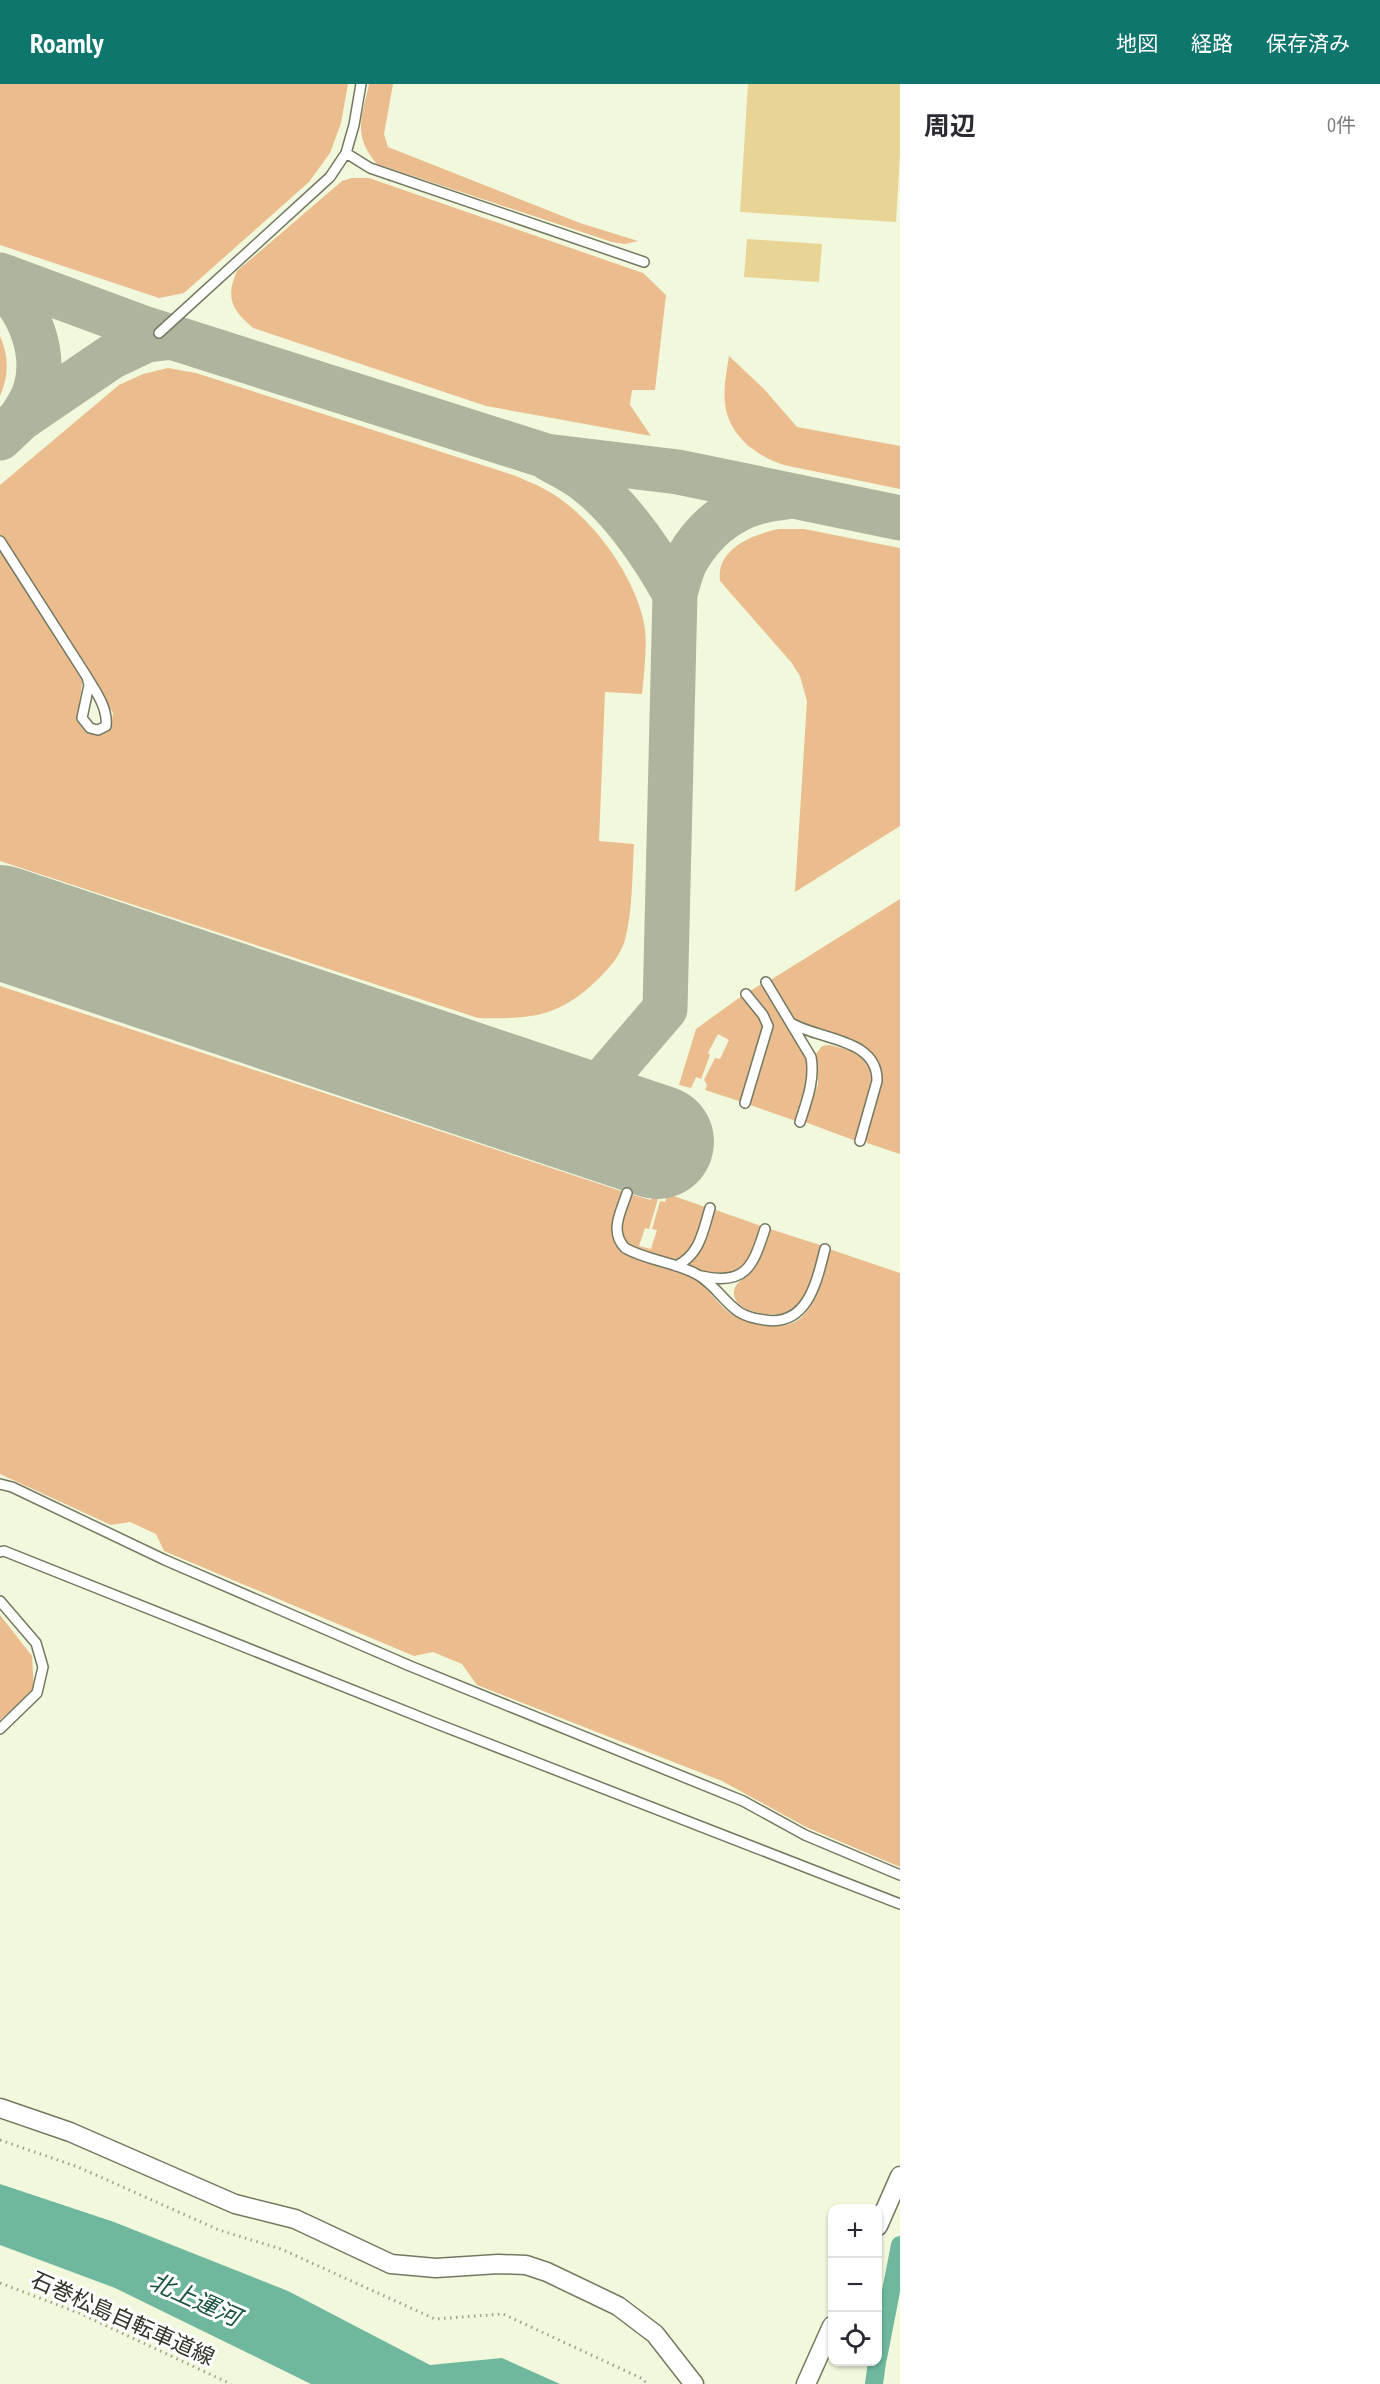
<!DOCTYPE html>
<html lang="ja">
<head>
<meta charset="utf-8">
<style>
	:root { --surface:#fff; --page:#f7f7f7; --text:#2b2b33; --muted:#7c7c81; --line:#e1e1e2; --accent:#0f766e }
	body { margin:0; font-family:"PT Sans Narrow","Noto Sans JP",sans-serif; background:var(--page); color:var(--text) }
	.controls { position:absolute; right:18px; bottom:18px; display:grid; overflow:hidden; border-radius:12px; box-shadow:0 2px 4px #0004 }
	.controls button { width:54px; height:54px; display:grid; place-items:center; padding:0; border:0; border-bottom:2px solid var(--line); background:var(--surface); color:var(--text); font:30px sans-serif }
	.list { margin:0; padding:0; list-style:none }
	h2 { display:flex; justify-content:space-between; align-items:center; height:78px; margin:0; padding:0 24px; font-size:26px }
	h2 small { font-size:20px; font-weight:400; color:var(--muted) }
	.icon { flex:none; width:33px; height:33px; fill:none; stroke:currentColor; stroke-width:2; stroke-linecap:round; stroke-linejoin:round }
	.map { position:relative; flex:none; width:900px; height:2300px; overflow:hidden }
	header { display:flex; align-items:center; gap:36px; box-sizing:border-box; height:84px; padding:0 30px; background:var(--accent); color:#fff }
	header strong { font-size:28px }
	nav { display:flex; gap:33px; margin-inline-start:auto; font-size:21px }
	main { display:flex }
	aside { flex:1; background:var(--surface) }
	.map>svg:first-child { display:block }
	.green { fill:#ebbc8d }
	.water { fill:#6fb89e }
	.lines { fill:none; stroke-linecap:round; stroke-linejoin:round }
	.canal { stroke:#6fb89e; stroke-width:18 }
	.taxiway { stroke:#afb49e; stroke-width:45 }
	.runway { stroke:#afb49e; stroke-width:114 }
	.building { fill:#e8d495 }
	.service-casing { stroke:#737961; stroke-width:12 }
	.minor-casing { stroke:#737961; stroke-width:21 }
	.path { stroke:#9da28e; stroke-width:3; stroke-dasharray:1.5 4.5; stroke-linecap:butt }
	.service { stroke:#fff; stroke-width:9 }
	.minor { stroke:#fff; stroke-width:18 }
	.labels { text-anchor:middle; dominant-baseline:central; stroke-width:6; stroke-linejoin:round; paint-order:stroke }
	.street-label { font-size:22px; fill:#32342a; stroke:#fff }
	.water-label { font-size:24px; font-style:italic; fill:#195443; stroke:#fff }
</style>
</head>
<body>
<header>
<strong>Roamly</strong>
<nav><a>地図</a><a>経路</a><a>保存済み</a></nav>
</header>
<main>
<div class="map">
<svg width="900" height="2300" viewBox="0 0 900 2300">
	<rect width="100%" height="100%" fill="#f1f8dc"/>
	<!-- green -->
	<path class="green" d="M0,0H348L341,39L330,69L309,98L184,209L159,214L0,161Z
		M369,0H393L384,50L388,63L580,139L638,157L625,160L612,158L377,80C352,51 362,34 369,0Z
		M352,94H369L643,189L666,211L655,306H632L630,321L651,352L486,322L253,244C232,226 225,214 237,187L342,97Z
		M0,252C9,272 9,292 0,312Z
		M729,272L764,305L797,343L900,362V405L784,381C756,372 728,351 725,319C723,304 727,287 729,272Z
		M168,284L196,289L513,391C524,396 536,400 546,406C591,430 638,495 645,545C647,566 644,589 642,610L605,608L599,757L634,760C632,791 633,825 625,856C621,871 607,887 596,897C558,934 529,935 478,934L0,777V466L83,593L77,637L85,647L99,650L111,643L113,629L91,592L0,454V401L119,301L143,290Z
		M778,445H804L900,464V742L795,808L807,617L800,592L791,578L720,497C716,465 752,451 778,445Z
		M900,815V1070L867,1059L865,1052C880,1004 900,971 838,953C825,949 809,947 798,939C785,931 777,910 769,897Z
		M763,899L808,977L809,994L796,1037L750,1021L771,941L747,909Z
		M0,902L624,1108C619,1124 607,1144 617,1160C632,1182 665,1179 687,1190C704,1198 713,1215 727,1227C736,1234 750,1238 760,1240C813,1254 819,1203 829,1165L900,1189V1783L806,1743L722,1697L477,1601L462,1580L433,1568L414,1572L164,1467L156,1450L130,1438L111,1441L0,1390Z
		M743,911L759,931L765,942L742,1018L705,1006L707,1001L704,996L715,974L720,975L729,956L718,950L708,969L710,971L701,995L696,993L691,1004L679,1001L696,945Z
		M829,961C850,965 871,972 873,997L856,1050V1057L805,1038L818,1000L816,970L822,962Z
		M630,1110L651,1116L652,1113L658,1115L649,1145L645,1144L639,1162L651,1165L657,1146L652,1145L660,1117L665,1118L668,1110L708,1124C702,1139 699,1164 685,1174C676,1181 631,1168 625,1159C615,1144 625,1125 630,1110Z
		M713,1125L761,1142L753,1170L738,1189L718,1192L690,1183L688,1180L697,1169Z
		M770,1145L823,1162C817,1182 812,1212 795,1225C782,1236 731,1230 734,1207C735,1198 746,1194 752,1187C762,1175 765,1159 770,1145Z
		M0,1531L32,1572L34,1606L0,1636Z"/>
	<!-- water -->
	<path class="water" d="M0,2100L114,2138L288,2207L430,2281L502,2274L560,2300H311L115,2204L0,2161Z"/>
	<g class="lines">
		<!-- canal -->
		<path class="canal" d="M878,2274L900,2161
			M874,2300L877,2278"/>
		<!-- taxiway -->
		<path class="taxiway" d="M0,191L146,245L546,372L678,388L900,434
			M0,199C30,225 48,271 34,310C31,318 25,327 20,335
			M0,354L20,335L111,273L147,256L174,253
			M548,374C560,381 574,388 585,396C623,425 652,469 675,510
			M574,1031L665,925L675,510C678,499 681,485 687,475C709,437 742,416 786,413"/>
		<!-- runway -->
		<path class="runway" d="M0,838L657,1058"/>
	</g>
	<!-- building -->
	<path class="building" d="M748,0H900V70L896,138L740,128Z
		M747,155L822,160L819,198L744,193Z"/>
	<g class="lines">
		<defs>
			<path id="service" d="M346,69L370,84L644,178
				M159,249L330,93L346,69L354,41L361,0
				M0,457L87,593C96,608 108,624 106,642L98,646L90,644L82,634L89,601L87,593
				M766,898L811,973C815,996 807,1016 800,1038
				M791,939C819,956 878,954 877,997L860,1057
				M745,1019L768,942L763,931L746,910
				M627,1109C621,1128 609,1147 625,1164C648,1177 676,1178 698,1191C714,1200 724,1218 739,1228C747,1233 756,1235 765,1236C808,1243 817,1196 825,1165
				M676,1182C700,1171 703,1147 710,1124
				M701,1192C746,1202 753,1182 765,1145
				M0,1400L12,1403L165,1476L410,1582L743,1717L805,1751L900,1791
				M0,1468L4,1467L435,1639L900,1820
				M0,1517L36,1559L43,1583L37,1609L0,1645"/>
			<path id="minor" d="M0,2024L70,2048L235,2120L295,2135L391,2180L436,2184L498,2180L526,2181L547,2188L618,2222L655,2250L694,2300
				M878,2142L900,2092
				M806,2300L832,2242"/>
		</defs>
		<!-- service casing -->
		<use href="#service" class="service-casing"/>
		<!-- minor casing -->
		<use href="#minor" class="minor-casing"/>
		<!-- path -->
		<path class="path" d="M0,2056L78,2083L219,2146L281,2165L435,2235L503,2230L643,2295L647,2300
			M0,2199L79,2229L231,2300"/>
		<!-- service -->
		<use href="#service" class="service"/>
		<!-- minor -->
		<use href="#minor" class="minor"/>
	</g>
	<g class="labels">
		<!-- street labels -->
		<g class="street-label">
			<text transform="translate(123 2234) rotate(24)">石巻松島自転車道線</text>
		</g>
		<!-- water labels -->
		<g class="water-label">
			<text transform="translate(195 2215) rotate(24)">北上運河</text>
		</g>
	</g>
</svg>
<div class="controls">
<button>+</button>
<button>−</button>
<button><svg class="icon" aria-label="locate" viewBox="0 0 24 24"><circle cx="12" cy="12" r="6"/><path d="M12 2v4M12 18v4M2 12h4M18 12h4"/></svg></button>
</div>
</div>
<aside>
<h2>周辺<small>0件</small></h2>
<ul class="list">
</ul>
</aside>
</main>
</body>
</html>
